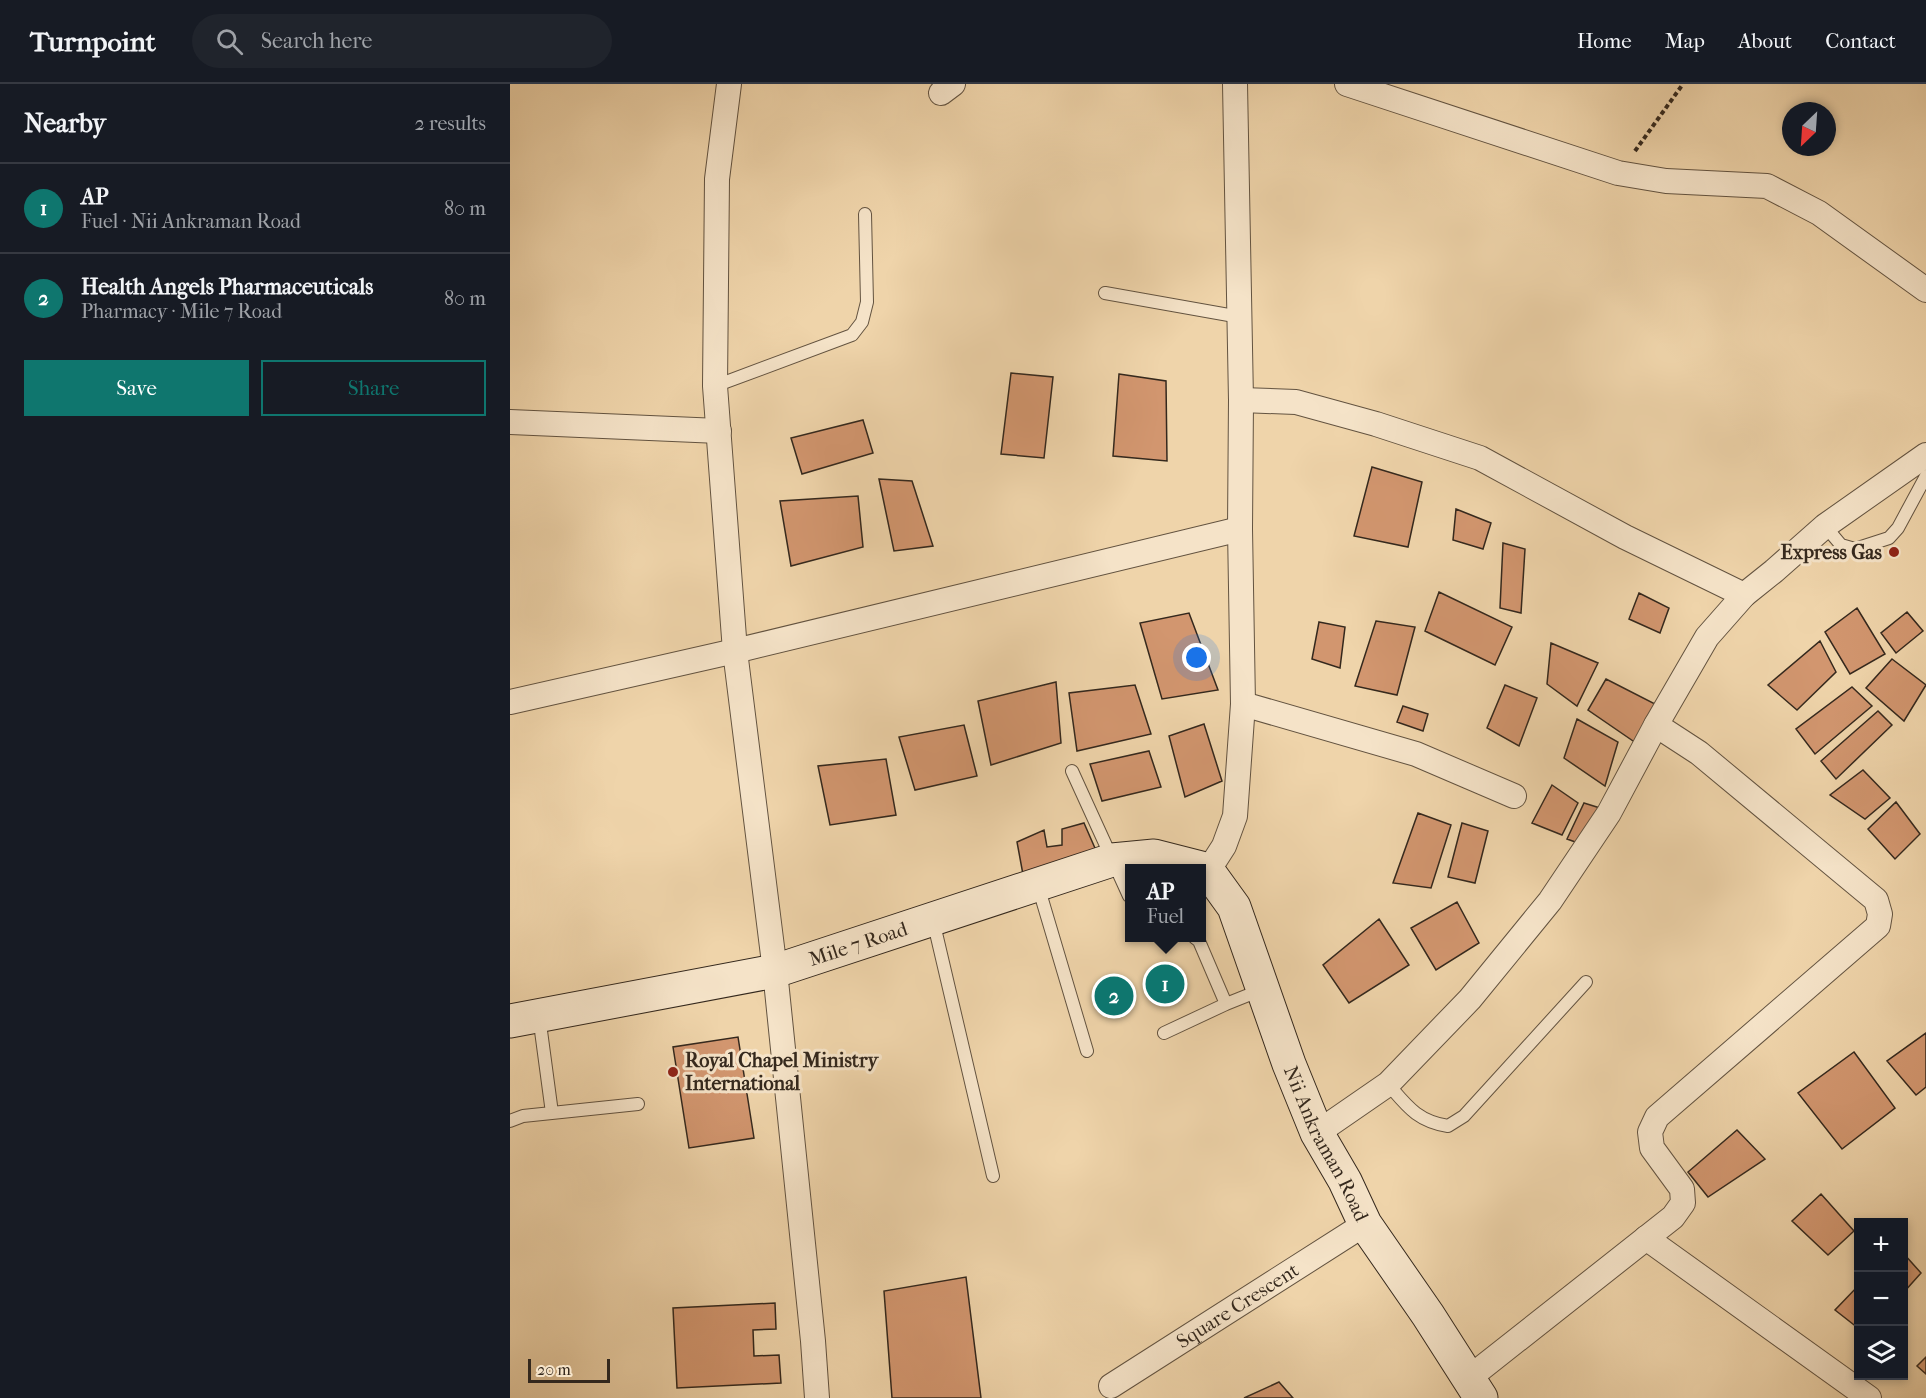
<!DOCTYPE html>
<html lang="en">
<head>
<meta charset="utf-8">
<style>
	:root { --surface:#171b24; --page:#20242c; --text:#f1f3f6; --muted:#9ea1a6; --line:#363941; --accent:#0f766e }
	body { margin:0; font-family:"IM FELL French Canon",serif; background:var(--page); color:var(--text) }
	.controls { position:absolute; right:18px; bottom:18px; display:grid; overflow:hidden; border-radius:0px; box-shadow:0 3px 9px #0003 }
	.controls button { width:54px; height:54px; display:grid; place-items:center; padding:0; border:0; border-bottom:2px solid var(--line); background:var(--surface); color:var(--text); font:30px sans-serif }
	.compass { position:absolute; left:1272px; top:18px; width:54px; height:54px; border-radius:50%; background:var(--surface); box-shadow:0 3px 9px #0003; rotate:205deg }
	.scale { position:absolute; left:18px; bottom:15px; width:82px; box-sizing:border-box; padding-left:6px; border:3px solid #34281d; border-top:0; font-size:16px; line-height:21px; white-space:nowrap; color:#34281d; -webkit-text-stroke:4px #f5e3c8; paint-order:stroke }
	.you { position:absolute; left:687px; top:574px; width:21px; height:21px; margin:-15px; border:4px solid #fff; border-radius:50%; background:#1a73e8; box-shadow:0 0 0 9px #1a73e833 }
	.badge { display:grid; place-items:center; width:39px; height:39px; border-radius:50%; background:var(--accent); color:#fff; font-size:20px; font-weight:700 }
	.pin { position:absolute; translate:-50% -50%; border:3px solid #fff; box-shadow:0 2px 6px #0006 }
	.popup { position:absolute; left:615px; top:780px; width:81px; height:78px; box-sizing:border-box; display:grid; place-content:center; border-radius:0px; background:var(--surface); filter:drop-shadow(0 2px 4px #0005); font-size:20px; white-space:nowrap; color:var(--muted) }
	.popup b { font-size:22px; color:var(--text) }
	.popup::after { content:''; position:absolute; left:50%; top:100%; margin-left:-12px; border:12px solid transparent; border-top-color:var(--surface) }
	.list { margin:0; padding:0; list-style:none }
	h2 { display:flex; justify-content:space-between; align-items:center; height:78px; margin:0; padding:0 24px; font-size:26px }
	h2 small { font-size:20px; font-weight:400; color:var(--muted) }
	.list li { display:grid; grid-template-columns:39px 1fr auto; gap:18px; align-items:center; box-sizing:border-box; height:90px; padding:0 24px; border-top:2px solid var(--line) }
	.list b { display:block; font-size:22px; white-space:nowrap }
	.list p { margin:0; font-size:20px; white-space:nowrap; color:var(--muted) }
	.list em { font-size:20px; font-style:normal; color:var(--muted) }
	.actions { display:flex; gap:12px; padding:18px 24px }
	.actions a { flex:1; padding:14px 0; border:2px solid var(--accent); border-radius:0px; text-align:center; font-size:21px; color:var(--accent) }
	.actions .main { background:var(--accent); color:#fff }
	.icon { flex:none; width:33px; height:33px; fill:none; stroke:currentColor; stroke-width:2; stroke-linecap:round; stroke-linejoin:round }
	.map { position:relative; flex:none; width:1416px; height:1314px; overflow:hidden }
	header { display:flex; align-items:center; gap:36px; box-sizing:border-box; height:84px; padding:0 30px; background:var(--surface); border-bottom:2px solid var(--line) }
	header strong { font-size:28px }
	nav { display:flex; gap:33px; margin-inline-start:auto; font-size:21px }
	.search { width:420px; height:54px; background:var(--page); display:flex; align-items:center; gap:15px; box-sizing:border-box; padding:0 21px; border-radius:33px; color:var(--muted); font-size:22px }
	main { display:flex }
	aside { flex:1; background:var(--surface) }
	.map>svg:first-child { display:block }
	.building { fill:#d2966f; stroke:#34281d; stroke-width:1.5 }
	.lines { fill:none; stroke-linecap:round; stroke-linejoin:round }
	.lane-casing { stroke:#635340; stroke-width:14 }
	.street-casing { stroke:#635340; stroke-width:26 }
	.secondary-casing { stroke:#34281d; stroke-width:35 }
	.path { stroke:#34281d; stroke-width:4; stroke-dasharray:4.5 3; stroke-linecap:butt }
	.lane { stroke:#f5e3c8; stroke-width:12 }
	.street { stroke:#f5e3c8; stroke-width:24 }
	.secondary { stroke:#f5e3c8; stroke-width:33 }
	.poi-dot { fill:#8f2418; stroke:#f5e3c8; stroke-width:2 }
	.labels { text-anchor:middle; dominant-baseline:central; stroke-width:6; stroke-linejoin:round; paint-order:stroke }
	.poi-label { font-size:20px; font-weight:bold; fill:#34281d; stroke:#f5e3c8; text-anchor:end }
	.street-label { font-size:20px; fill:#34281d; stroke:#f5e3c8 }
</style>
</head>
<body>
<header>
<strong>Turnpoint</strong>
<div class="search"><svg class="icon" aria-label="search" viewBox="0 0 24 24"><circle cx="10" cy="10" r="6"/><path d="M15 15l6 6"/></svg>Search here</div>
<nav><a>Home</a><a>Map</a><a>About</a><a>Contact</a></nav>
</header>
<main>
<aside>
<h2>Nearby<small>2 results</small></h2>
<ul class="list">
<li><span class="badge">1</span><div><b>AP</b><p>Fuel · Nii Ankraman Road</p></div><em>80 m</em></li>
<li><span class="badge">2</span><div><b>Health Angels Pharmaceuticals</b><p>Pharmacy · Mile 7 Road</p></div><em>80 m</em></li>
</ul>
<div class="actions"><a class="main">Save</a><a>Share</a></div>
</aside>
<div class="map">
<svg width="1416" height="1314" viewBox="0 0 1416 1314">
	<rect width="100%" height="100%" fill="#efd4aa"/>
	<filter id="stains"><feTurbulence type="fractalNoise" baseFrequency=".00333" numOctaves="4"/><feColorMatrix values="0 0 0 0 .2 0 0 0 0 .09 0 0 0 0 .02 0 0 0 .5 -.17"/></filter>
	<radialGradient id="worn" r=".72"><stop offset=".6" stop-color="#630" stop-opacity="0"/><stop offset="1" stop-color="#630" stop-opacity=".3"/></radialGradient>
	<!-- building -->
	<path class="building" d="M501,289L543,293L534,374L491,370Z
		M609,290L656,297L657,377L603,372Z
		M353,336L363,369L292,390L281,354Z
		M862,383L912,398L898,463L844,452Z
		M369,395L402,397L423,462L384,467Z
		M348,412L353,463L281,482L270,417Z
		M946,425L981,439L973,465L943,456Z
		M993,459L1015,465L1011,529L990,524Z
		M929,508L1002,543L985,581L915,547Z
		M1129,509L1159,524L1150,549L1119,535Z
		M1347,524L1375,570L1340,590L1315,548Z
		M1397,528L1413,547L1386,569L1371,549Z
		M679,529L708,606L652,615L630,539Z
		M866,537L905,543L887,611L845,602Z
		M809,538L835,543L830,584L802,575Z
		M1310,557L1326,588L1287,626L1258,601Z
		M1041,559L1088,579L1067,622L1037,600Z
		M1382,575L1416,601L1394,637L1356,604Z
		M1096,595L1147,621L1126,659L1078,626Z
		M546,598L551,659L481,681L468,617Z
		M625,601L641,650L567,667L559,609Z
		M995,601L1027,614L1009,662L977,644Z
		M1342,603L1362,622L1305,670L1286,645Z
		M893,622L918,630L913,647L887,638Z
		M1368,627L1382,641L1326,695L1311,677Z
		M1067,635L1108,658L1095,702L1054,674Z
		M694,640L712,697L675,713L659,652Z
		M454,641L467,692L405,706L389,653Z
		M639,667L651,703L592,717L580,680Z
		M376,675L386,731L320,741L308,682Z
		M1353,686L1380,714L1355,735L1320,711Z
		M1042,701L1068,719L1052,751L1022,739Z
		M1386,718L1410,750L1385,775L1358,745Z
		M1074,719L1090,724L1071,760L1057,755Z
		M908,729L941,741L921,804L883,799Z
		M574,739L588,771L514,796L507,758L534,746L537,763L552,761V745Z
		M952,739L978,747L965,799L938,793Z
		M947,818L969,859L926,886L901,844Z
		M869,835L899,881L839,919L813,881Z
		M1416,949V1003L1406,1011L1377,977Z
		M228,953L244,1054L179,1064L163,963Z
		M1344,968L1385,1024L1332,1065L1288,1009Z
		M1227,1046L1255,1075L1198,1113L1178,1088Z
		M1311,1110L1344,1147L1318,1171L1282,1137Z
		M1394,1170L1411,1189L1394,1208Z
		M456,1193L471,1314H382L374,1207Z
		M1348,1202V1244L1325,1226Z
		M265,1219L266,1245L243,1246L244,1272L269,1271L271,1299L167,1304L163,1224Z
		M1416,1273V1290L1407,1282Z
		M769,1298L783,1314H734Z"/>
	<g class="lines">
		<defs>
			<path id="lane" d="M595,209L730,233
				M205,302L342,251L352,238L357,218L355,130
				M1315,442L1331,461L1345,465L1379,454L1388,444L1416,392
				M562,687L619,812
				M528,802L577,967
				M423,836L483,1092
				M685,854L689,857L716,920
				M29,932L42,1029
				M654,949L716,920L751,906
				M878,1000C897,1022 907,1037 938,1042L954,1032L1076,898
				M0,1037L13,1032L128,1020"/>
			<g id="street">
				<path d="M219,0L207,95L205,302L225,567L265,887L303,1257L307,1314"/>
				<path d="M837,0L1108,89L1156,97L1257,102L1309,129L1416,206"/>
				<path d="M431,9L443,0"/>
				<path d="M731,316L786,318L866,340L970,374L1115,453L1234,511"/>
				<path d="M0,338L209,347"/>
				<path d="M0,618L225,567L730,445"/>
				<path d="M733,620L906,670L1004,712"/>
				<path d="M698,787L714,762L725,732L733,620L730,445L731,316L725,0"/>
				<path d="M807,1049L878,1000L960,915L1040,817L1099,729L1146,641L1197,553L1234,511L1264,487L1315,442L1416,371"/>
				<path d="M1136,1154L1359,1314"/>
				<path d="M959,1294L1163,1133L1173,1119L1172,1105L1142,1064L1140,1048L1147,1033L1368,842L1370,830L1366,816L1189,669L1146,641"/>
				<path id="s1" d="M601,1302L855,1140"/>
			</g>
			<g id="secondary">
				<path id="s2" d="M691,785L698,787L724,823L779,980L807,1049L835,1097L855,1140L918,1231L971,1314"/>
				<path id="s3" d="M0,937L265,887L602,776L644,772L691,784"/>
			</g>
		</defs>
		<!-- lane casing -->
		<use href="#lane" class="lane-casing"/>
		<!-- street casing -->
		<use href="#street" class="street-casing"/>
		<!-- secondary casing -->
		<use href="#secondary" class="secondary-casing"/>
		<!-- path -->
		<path class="path" d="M1125,67L1173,0"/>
		<!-- lane -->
		<use href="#lane" class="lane"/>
		<!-- street -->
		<use href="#street" class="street"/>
		<!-- secondary -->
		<use href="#secondary" class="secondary"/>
	</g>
	<!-- markers -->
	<g class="poi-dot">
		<circle cx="1384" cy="468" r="6"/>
		<circle cx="163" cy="988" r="6"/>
	</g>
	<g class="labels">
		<!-- poi labels -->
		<g class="poi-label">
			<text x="1372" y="468">Express Gas</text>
			<text x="175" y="976" text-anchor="start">Royal Chapel Ministry<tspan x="175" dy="23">International</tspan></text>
		</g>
		<!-- street labels -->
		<g class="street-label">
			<text stroke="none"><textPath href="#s3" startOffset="357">Mile 7 Road</textPath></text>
			<text stroke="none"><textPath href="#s2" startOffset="306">Nii Ankraman Road</textPath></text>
			<text stroke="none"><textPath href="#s1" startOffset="150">Square Crescent</textPath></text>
		</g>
	</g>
	<rect width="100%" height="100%" filter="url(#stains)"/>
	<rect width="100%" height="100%" fill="url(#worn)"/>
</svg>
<div class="controls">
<button>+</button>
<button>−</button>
<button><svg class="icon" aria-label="layers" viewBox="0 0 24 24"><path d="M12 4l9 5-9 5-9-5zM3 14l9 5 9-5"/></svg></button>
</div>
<svg class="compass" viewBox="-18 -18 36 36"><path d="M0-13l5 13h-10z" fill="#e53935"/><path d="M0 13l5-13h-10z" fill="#9ea1a6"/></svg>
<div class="scale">20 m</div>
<div class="you"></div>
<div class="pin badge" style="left:655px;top:900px">1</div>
<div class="popup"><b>AP</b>Fuel</div>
<div class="pin badge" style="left:604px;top:912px">2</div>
</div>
</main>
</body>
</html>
